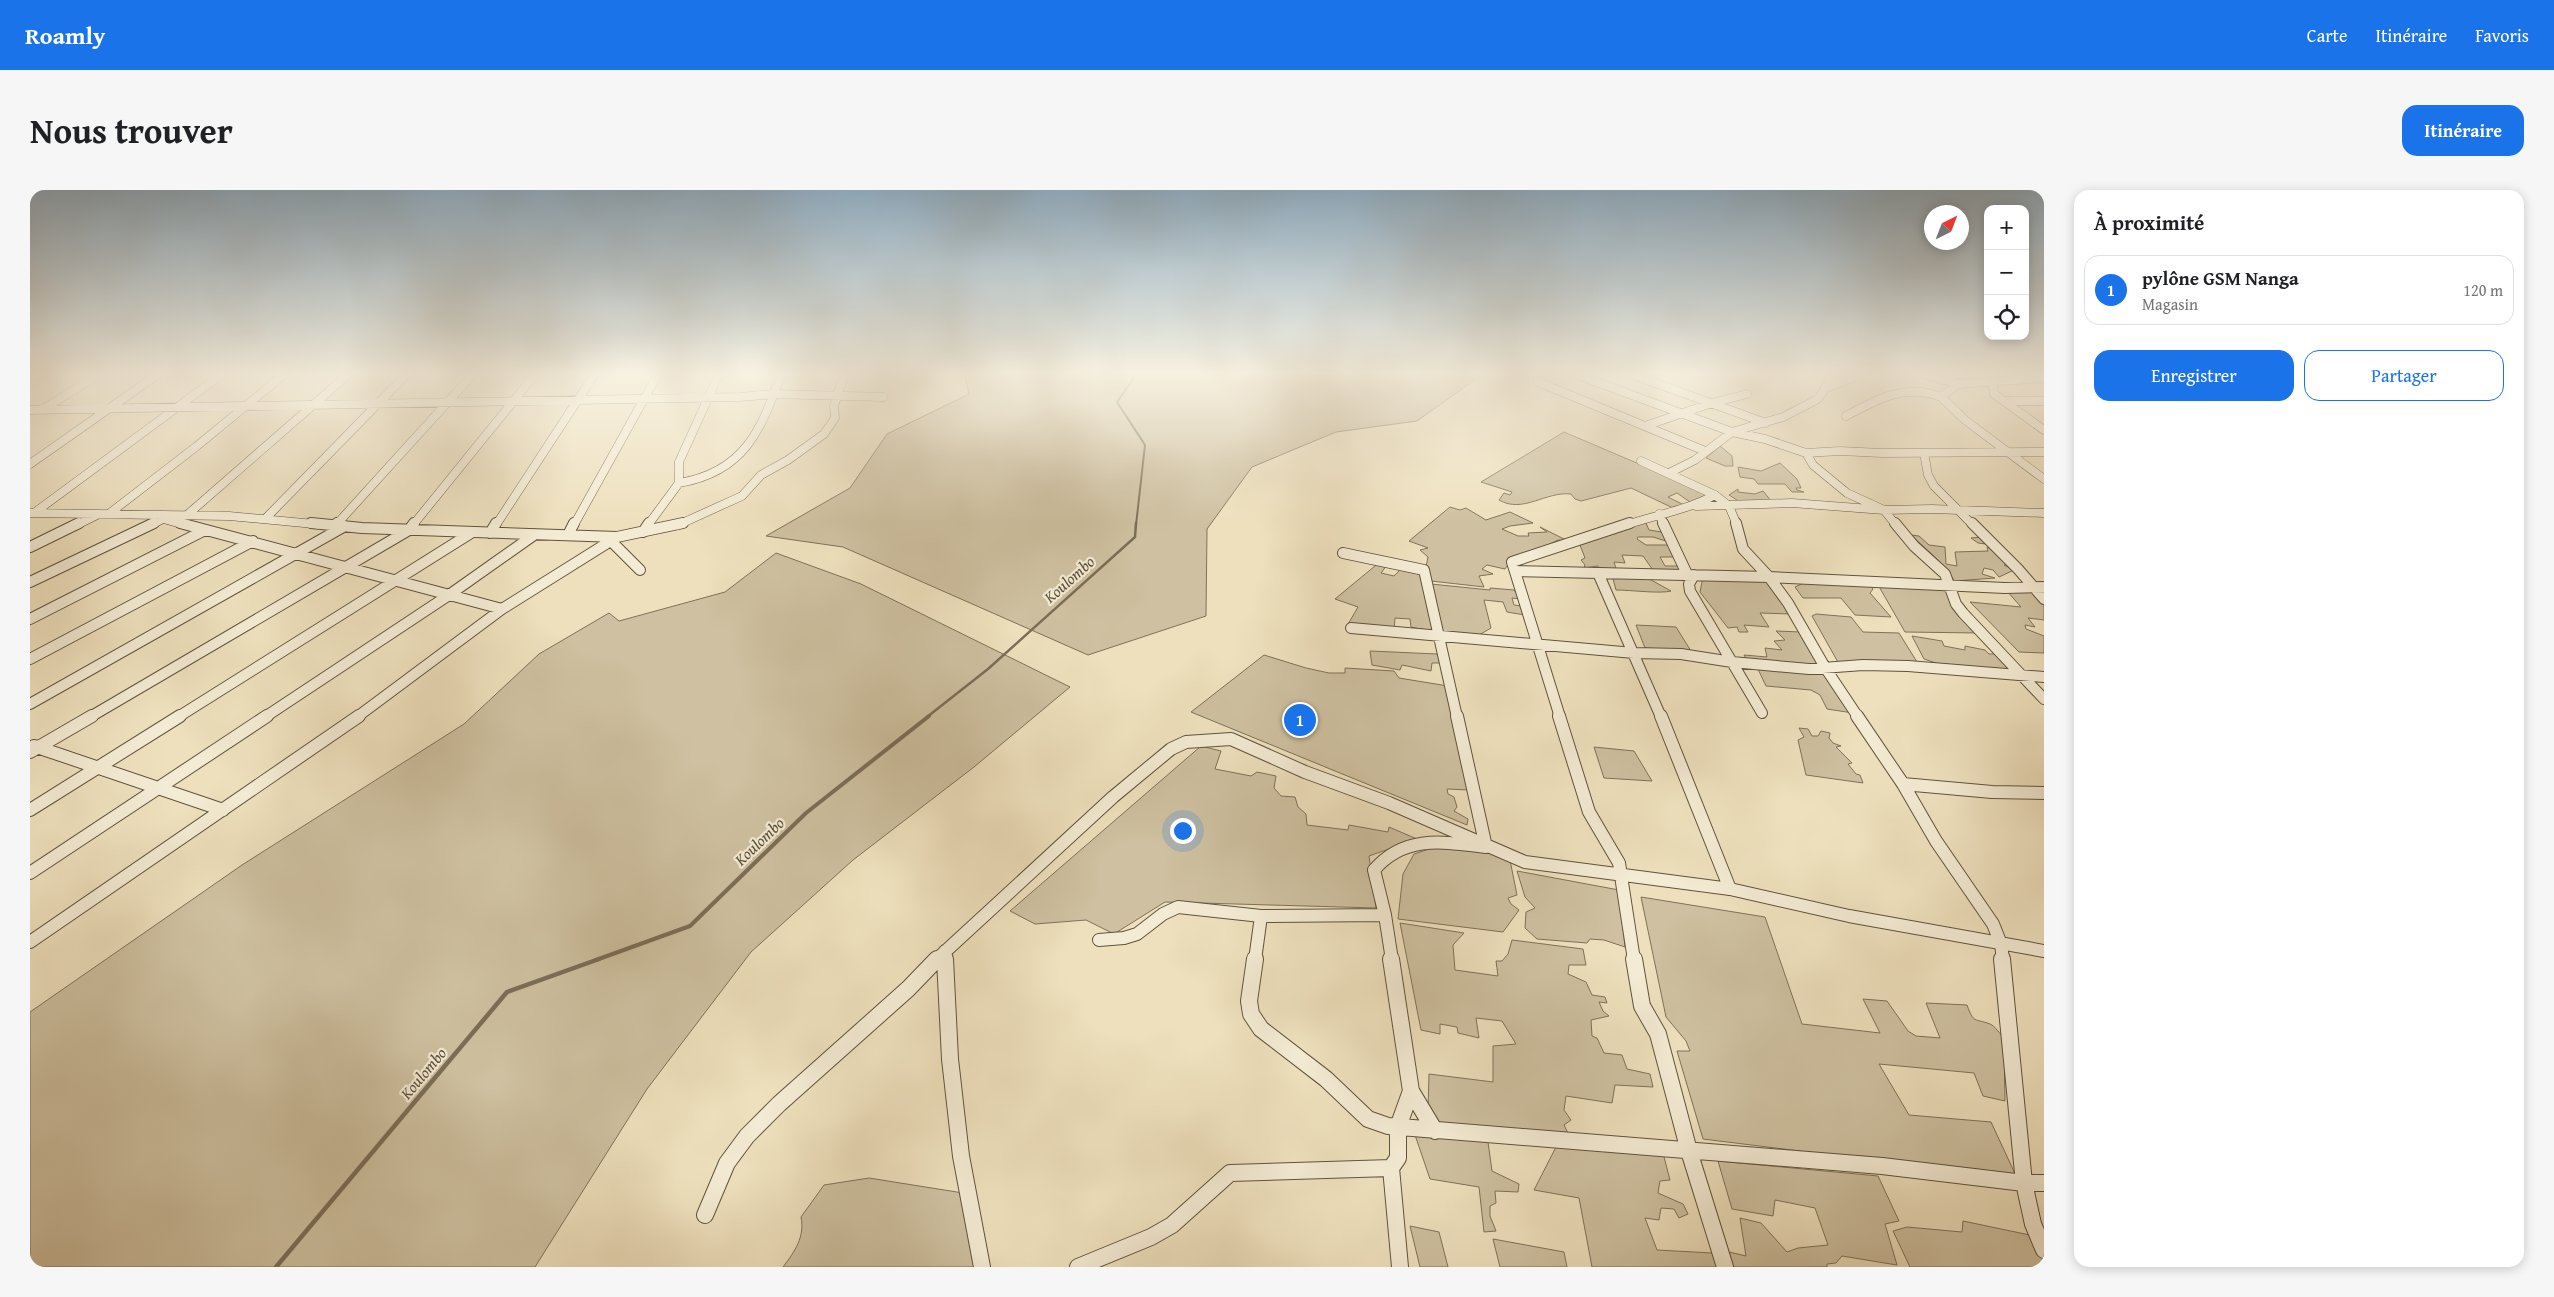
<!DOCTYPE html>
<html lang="fr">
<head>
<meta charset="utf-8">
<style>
	:root { --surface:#fff; --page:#f6f6f6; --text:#202124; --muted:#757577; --line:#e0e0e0; --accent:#1a73e8 }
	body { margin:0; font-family:"Gentium Book Plus",serif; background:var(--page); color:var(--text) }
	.controls { position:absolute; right:15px; top:15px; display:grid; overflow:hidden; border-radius:10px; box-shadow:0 2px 12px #0003 }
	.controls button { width:45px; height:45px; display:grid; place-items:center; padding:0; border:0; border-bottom:1px solid var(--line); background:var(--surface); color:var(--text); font:25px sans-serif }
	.compass { position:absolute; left:1894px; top:15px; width:45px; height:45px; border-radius:50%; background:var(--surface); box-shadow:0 2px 12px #0003; rotate:42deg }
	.you { position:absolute; left:1152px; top:640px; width:18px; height:18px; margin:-12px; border:4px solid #fff; border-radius:50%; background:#1a73e8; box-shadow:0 0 0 8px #1a73e833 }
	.badge { display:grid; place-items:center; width:32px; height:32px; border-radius:50%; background:var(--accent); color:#fff; font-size:16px; font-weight:700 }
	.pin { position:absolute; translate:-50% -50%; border:2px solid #fff; box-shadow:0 1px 5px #0006 }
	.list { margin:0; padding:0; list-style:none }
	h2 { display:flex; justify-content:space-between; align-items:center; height:65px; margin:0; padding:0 20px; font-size:21px }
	h2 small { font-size:16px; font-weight:400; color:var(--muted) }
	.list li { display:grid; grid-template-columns:32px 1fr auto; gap:15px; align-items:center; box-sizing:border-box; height:70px; margin:0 10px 10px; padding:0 10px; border:1px solid var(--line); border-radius:15px }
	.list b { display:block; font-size:19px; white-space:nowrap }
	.list p { margin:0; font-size:16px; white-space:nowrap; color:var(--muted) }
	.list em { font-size:16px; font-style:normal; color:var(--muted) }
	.actions { display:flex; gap:10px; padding:15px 20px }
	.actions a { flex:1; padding:11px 0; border:1px solid var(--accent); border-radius:15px; text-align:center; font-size:18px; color:var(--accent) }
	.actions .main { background:var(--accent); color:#fff }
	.icon { flex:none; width:28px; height:28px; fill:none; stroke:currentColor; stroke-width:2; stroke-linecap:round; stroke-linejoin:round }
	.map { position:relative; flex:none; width:2014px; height:1077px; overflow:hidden; border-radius:15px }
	header { display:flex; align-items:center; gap:30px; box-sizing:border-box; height:70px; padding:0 25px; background:var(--accent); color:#fff }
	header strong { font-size:24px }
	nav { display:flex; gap:28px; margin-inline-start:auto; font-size:18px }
	.intro { display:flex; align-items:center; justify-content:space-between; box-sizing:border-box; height:120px; padding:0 30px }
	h1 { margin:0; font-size:35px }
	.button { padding:12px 22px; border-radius:15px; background:var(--accent); color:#fff; font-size:18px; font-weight:700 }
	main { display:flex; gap:30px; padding:0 30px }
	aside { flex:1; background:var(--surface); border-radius:15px; box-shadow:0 2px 12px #0003 }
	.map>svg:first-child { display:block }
	.green { fill:#cec0a0; stroke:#7e725a }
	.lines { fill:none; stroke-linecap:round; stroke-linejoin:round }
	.stream-far3 { stroke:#7b6e57; stroke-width:2 }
	.stream-far2 { stroke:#7b6e57; stroke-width:2.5 }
	.stream-far1 { stroke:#7b6e57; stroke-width:4 }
	.stream { stroke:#7b6e57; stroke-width:4.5 }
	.street-far3-casing { stroke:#5f533e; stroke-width:9 }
	.street-far2-casing { stroke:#5f533e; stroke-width:12 }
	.street-far1-casing { stroke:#5f533e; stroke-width:14 }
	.street-casing { stroke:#5f533e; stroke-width:18 }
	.street-far3 { stroke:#f4ebd4; stroke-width:8 }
	.street-far2 { stroke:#f4ebd4; stroke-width:10 }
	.street-far1 { stroke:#f4ebd4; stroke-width:12 }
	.street { stroke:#f4ebd4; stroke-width:16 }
	.labels { text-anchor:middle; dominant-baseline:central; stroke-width:4.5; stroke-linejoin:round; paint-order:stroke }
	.water-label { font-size:16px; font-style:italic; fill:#5b4f3b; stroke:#f4ebd4 }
</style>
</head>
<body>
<header>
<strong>Roamly</strong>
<nav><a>Carte</a><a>Itinéraire</a><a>Favoris</a></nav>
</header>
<div class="intro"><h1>Nous trouver</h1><a class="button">Itinéraire</a></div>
<main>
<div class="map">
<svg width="2014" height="1077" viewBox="0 0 2014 1077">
	<rect width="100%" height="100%" fill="#eee0bd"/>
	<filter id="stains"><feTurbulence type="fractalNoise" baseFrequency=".004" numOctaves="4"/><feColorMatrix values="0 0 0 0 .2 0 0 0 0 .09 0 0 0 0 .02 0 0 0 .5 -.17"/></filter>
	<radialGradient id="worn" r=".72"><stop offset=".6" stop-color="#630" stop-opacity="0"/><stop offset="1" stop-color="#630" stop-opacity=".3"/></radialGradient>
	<!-- green -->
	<path class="green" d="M934,182H1459L1443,191L1387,231L1306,242L1222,277L1177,339L1176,426L1058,465L813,357L736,346L820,298L857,244L939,204Z
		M1534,242L1682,305L1663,314L1647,303L1638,307L1656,316L1643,318L1601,298L1551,311L1545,309L1541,304C1516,301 1493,324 1469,310L1474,303L1480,305L1482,302L1451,292Z
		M1690,256L1702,266L1703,276H1695L1676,268Z
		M1750,273L1767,289L1771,298H1766L1767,300L1774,302H1762L1755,294H1728L1724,289L1710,287L1708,277L1731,281Z
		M1708,299V302L1725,304L1733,301L1742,312H1710L1699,305Z
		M1420,317L1430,320L1436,318L1456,330L1480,322L1503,333L1480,336L1472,339L1488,346H1499L1498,343L1517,342L1510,337L1538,351L1528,350L1514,357L1517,360L1477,370L1481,377L1477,376L1475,379L1457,375L1452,379L1463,384L1449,386L1454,397L1401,391L1396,377L1398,367L1390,360L1398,358L1379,351Z
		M1611,333H1616L1619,340L1638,343L1639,352L1623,347H1608L1607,349L1616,355H1641L1647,367H1630L1635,376H1651L1653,383H1625L1613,366L1592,365L1595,373L1584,372L1587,382L1571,381L1568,376L1554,378L1555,375L1551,370L1555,368L1550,355Z
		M1881,345L1889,346L1899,355L1915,357L1916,374L1927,376L1925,362L1958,361L1957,357H1959L1956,354L1948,353L1941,348L1953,347L1984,377L1974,375L1984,380L1969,387L1963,380L1954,378L1952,384L1965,388L1925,391L1905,367Z
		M746,363L831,394L1040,497L944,577L823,670L721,762L617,899L505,1077H0V822L212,675L434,534L509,464L579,423L589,431L695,402Z
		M1351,371L1357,375L1351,383L1364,386L1374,376L1392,381L1406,442L1381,437L1380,429L1365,428L1364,440L1317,436L1328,417L1305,409Z
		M1582,385L1614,386L1641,401C1630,404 1601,400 1586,400Z
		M1673,387L1735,389L1761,424L1730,423L1739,437L1714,435L1718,442H1709L1707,437L1698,438L1670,402Z
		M1780,390L1838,393L1843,399L1840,403L1861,427L1825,425L1811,408H1773L1765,397Z
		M1847,393L1920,397L1948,443L1875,442Z
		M1401,394L1460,400V398L1484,400L1491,409L1482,408L1484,415L1492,416L1495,425L1477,422L1473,412L1454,410L1461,438L1449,445L1412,442Z
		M2004,400L2014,411V430L1998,428L2005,437L1995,435L1996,439L2014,446V463L1989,462L1940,412L1991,417L1977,401Z
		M1786,424L1821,427L1833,442L1869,443L1887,472L1809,474L1782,426Z
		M1606,435L1646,437L1661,461L1615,458Z
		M1746,441L1771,442L1792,477L1717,470L1714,465L1737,467L1735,458L1752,460L1744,451L1755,450Z
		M1882,446L1912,451L1914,456L1935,460V456L1955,460L1959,464H1970L1986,482L1912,475L1894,469Z
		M1340,461L1407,464L1412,473H1402L1401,481L1372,475L1370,480L1342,475Z
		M1234,465L1276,478L1299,483H1315V478L1364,481L1369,488L1418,496L1439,600L1417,599L1418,604L1424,607L1427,617L1424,621L1438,629L1437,635L1161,522Z
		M1727,477L1795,481L1823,523L1797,519L1790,505L1781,500L1736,496Z
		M1769,538L1778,539L1782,546H1788L1791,541L1800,543L1799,548L1803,553L1811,556L1806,557L1822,573L1818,574L1826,584L1830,585L1833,593L1776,585L1768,550L1774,547Z
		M1171,556L1191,561L1185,579L1221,586L1227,582L1246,586L1244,598L1251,606L1265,607L1268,617L1276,624L1277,635L1318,640L1319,635L1358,642L1359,637L1387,649L1339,666L1346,718L1135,712L1084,744L1056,730L1005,734L980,721Z
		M1564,557L1604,561L1622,591L1574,588Z
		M1411,655L1446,658L1480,670L1487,705L1478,708L1481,714L1489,720L1473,742L1368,729L1373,684L1384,664Z
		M1487,681L1589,700L1595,757L1574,750L1560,749L1557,753L1507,749L1495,738L1496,722L1505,718L1495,707Z
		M1611,707L1735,727L1772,834L1850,843L1833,809L1857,811L1878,841L1886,846L1910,848L1896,813L1937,815C1944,834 1944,828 1960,834C1965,836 1970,844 1974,848L1975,911L1953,906L1944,883L1849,874L1879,925L1961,932L1987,988L1673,949L1647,861H1660L1656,851L1636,827Z
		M1370,733L1434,743L1423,755L1425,780L1468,786L1466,771H1472L1478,764L1482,750L1553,759L1556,775H1539L1538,784L1556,792L1562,805L1575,807L1577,813L1569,812L1573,821L1579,826L1561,830L1562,846L1567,848L1574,863L1592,865L1597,879L1620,884L1623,897L1585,895L1582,913L1536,906L1534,920L1541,930L1534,935L1539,945L1408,936L1398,921L1399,884L1463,892V856L1486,854L1472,831L1446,828L1449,848L1428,843L1427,837L1410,834V844L1391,840Z
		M1385,945L1458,952L1462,981L1489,994L1488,1002L1465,1001L1466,1013L1460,1016V1026L1466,1041L1454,1042L1449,997L1400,989Z
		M1526,957L1633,963L1640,990L1630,991L1628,1003L1653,1014L1658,1024L1649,1028L1644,1019L1631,1018L1629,1030L1615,1028L1627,1060L1682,1063L1688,1077H1562L1549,1008L1504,1000Z
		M1688,971L1848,986L1869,1031L1855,1034L1867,1075L1812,1066L1806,1073L1797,1074V1077H1702L1695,1061L1716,1066L1710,1028L1731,1033L1757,1062L1768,1058L1798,1055L1785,1018L1745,1010L1743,1026L1702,1019Z
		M839,988L933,1003L946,1077H753C765,1061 775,1047 771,1027L794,995Z
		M1933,1031L2014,1048V1077H1880L1863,1041L1877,1037L1932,1042Z
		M1380,1036L1409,1042L1418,1077H1390Z
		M1463,1049L1534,1062L1537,1077H1470Z"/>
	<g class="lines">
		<!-- stream-far3 -->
		<path class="stream-far3" d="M1106,335L1115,255L1087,212L1108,182"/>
		<!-- stream-far2 -->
		<path class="stream-far2" d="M897,527L958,479L1105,347L1106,333"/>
		<!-- stream-far1 -->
		<path class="stream-far1" d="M566,770L660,736L776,623L899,526"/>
		<!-- stream -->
		<path class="stream" d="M246,1077L477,802L569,769"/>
		<defs>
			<path id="street-far3" d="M1887,182L1928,194
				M1542,183L1702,242L1735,249L1776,263L1810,261L1852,263L2014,262
				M1603,185L1736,233
				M0,188L10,182
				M2014,188L1928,194L1911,207L1935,230L2014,289
				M1911,190L1933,182
				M1962,191L1964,204L2014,240
				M1508,192L1675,261
				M1796,198L1837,182
				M1974,211H2014
				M13,219L73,182
				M0,220L710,207L744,204L853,207
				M1816,226C1847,209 1876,193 1911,207
				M1615,236L1682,213L1717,204
				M1776,263L1783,275L1817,303L1854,320L1866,335
				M1894,263L1898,285L1904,296L1943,335
				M1611,271L1685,305L1699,316L1707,335
				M0,274L131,182
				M1639,283L1665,270L1702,242L1753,227L1788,209L1806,182
				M649,293C715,282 731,240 752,182
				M1666,316L1762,313L1854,320L1902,319L2014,323
				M0,323L199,326L295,335
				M4,323L195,182
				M80,323L167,256L257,182
				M1629,324L1634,335
				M157,325L321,182
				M235,329L379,182
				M137,330L155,335
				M47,335L67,325
				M121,335L133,329L130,326
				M306,335L445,182
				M383,335L507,182
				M466,335L566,182
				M544,335L629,182
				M618,335L649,293V272L690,182
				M648,335L712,306L731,285L758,270L794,244L805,228L804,216L815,182
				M1596,335C1626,325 1657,320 1685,305"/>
			<path id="street-far2" d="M150,333L472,419
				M281,333L332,338L587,347L653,333
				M1633,333L1657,384
				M1706,333L1713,359L1739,387L1758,413L1796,479L1828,527
				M1865,333L1884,356L1915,384L1926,414L1933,423L2014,509
				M1942,333L1988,379L2014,409
				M305,336L307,333
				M613,342L619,333
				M460,343L466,333
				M538,345L544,333
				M581,351L610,380
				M0,357L49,333
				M1313,363L1394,380L1427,527
				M1486,381L1739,387L1975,398L2014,397
				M1568,383L1631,527
				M1664,385L1659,394L1660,401L1732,523
				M0,392L124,333
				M0,429L175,340
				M1321,438L1604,463L1651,464L1702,472L1779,479L1833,475L1878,476L2014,487
				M0,469L223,351
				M0,514L315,336
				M60,527L379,340L384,333
				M148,527L441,343
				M235,527L419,405L504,345
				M327,527L472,419L587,347
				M1530,527L1482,372L1600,333"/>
			<path id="street-far1" d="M1529,526L1559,622L1589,673L1604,770
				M1631,526L1700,699
				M1827,526L1873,594L1906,651L1963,734L1971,754L1973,770
				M4,556L193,620
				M0,562L62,526
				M1873,594L1962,602L2014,603
				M0,620L150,526
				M0,683L237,526
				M1069,750L1094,748L1107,744L1133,724L1148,717L1231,726
				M0,752L329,526
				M915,761L916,770
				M906,770L1083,607L1141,559L1156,552L1201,549L1275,582L1359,613L1495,672L1700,699L1819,726L2014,761
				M1225,770L1231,726L1355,725
				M1362,770L1355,725L1344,680C1375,644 1414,652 1456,657L1427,526"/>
			<path id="street" d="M915,769L920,869L931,966L952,1077
				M1225,769L1219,811L1221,824L1231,839L1296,889L1338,929L1358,936L1852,976L1994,993H2014
				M1604,769L1612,816L1628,844L1659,961L1695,1077
				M1972,769L1994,993L2003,1034L2014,1060
				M1381,901L1405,941
				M1361,978L1370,1077
				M675,1025L697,973L717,946L749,914L878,799L907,769
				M1048,1077L1121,1047L1142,1035L1200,983L1361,978L1368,968V937L1381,901L1361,769"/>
		</defs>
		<!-- street-far3 casing -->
		<use href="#street-far3" class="street-far3-casing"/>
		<!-- street-far2 casing -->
		<use href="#street-far2" class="street-far2-casing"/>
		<!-- street-far1 casing -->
		<use href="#street-far1" class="street-far1-casing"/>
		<!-- street casing -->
		<use href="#street" class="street-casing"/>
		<!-- street-far3 -->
		<use href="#street-far3" class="street-far3"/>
		<!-- street-far2 -->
		<use href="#street-far2" class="street-far2"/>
		<!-- street-far1 -->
		<use href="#street-far1" class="street-far1"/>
		<!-- street -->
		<use href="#street" class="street"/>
	</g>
	<!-- sky -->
	<linearGradient id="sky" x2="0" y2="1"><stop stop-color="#90acc0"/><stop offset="0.55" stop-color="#f7f1e1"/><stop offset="1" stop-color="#f7f1e1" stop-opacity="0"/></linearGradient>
	<rect width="2014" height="333" fill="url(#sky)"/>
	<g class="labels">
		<!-- water labels -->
		<g class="water-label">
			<text transform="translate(1039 389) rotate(-42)">Koulombo</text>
			<text transform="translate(729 651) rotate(-44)">Koulombo</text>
			<text transform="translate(393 883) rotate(-50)">Koulombo</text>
		</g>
	</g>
	<rect width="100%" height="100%" filter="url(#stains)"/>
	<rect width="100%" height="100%" fill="url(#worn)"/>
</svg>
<div class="controls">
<button>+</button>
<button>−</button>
<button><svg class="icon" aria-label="locate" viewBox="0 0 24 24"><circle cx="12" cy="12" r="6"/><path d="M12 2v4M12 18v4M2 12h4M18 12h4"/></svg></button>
</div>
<svg class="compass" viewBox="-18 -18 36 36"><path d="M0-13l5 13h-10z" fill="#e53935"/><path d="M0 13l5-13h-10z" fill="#757577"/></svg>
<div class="you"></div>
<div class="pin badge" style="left:1270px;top:530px">1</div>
</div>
<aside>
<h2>À proximité<small></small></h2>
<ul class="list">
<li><span class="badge">1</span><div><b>pylône GSM Nanga</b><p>Magasin</p></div><em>120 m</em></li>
</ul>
<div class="actions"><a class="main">Enregistrer</a><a>Partager</a></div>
</aside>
</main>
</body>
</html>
